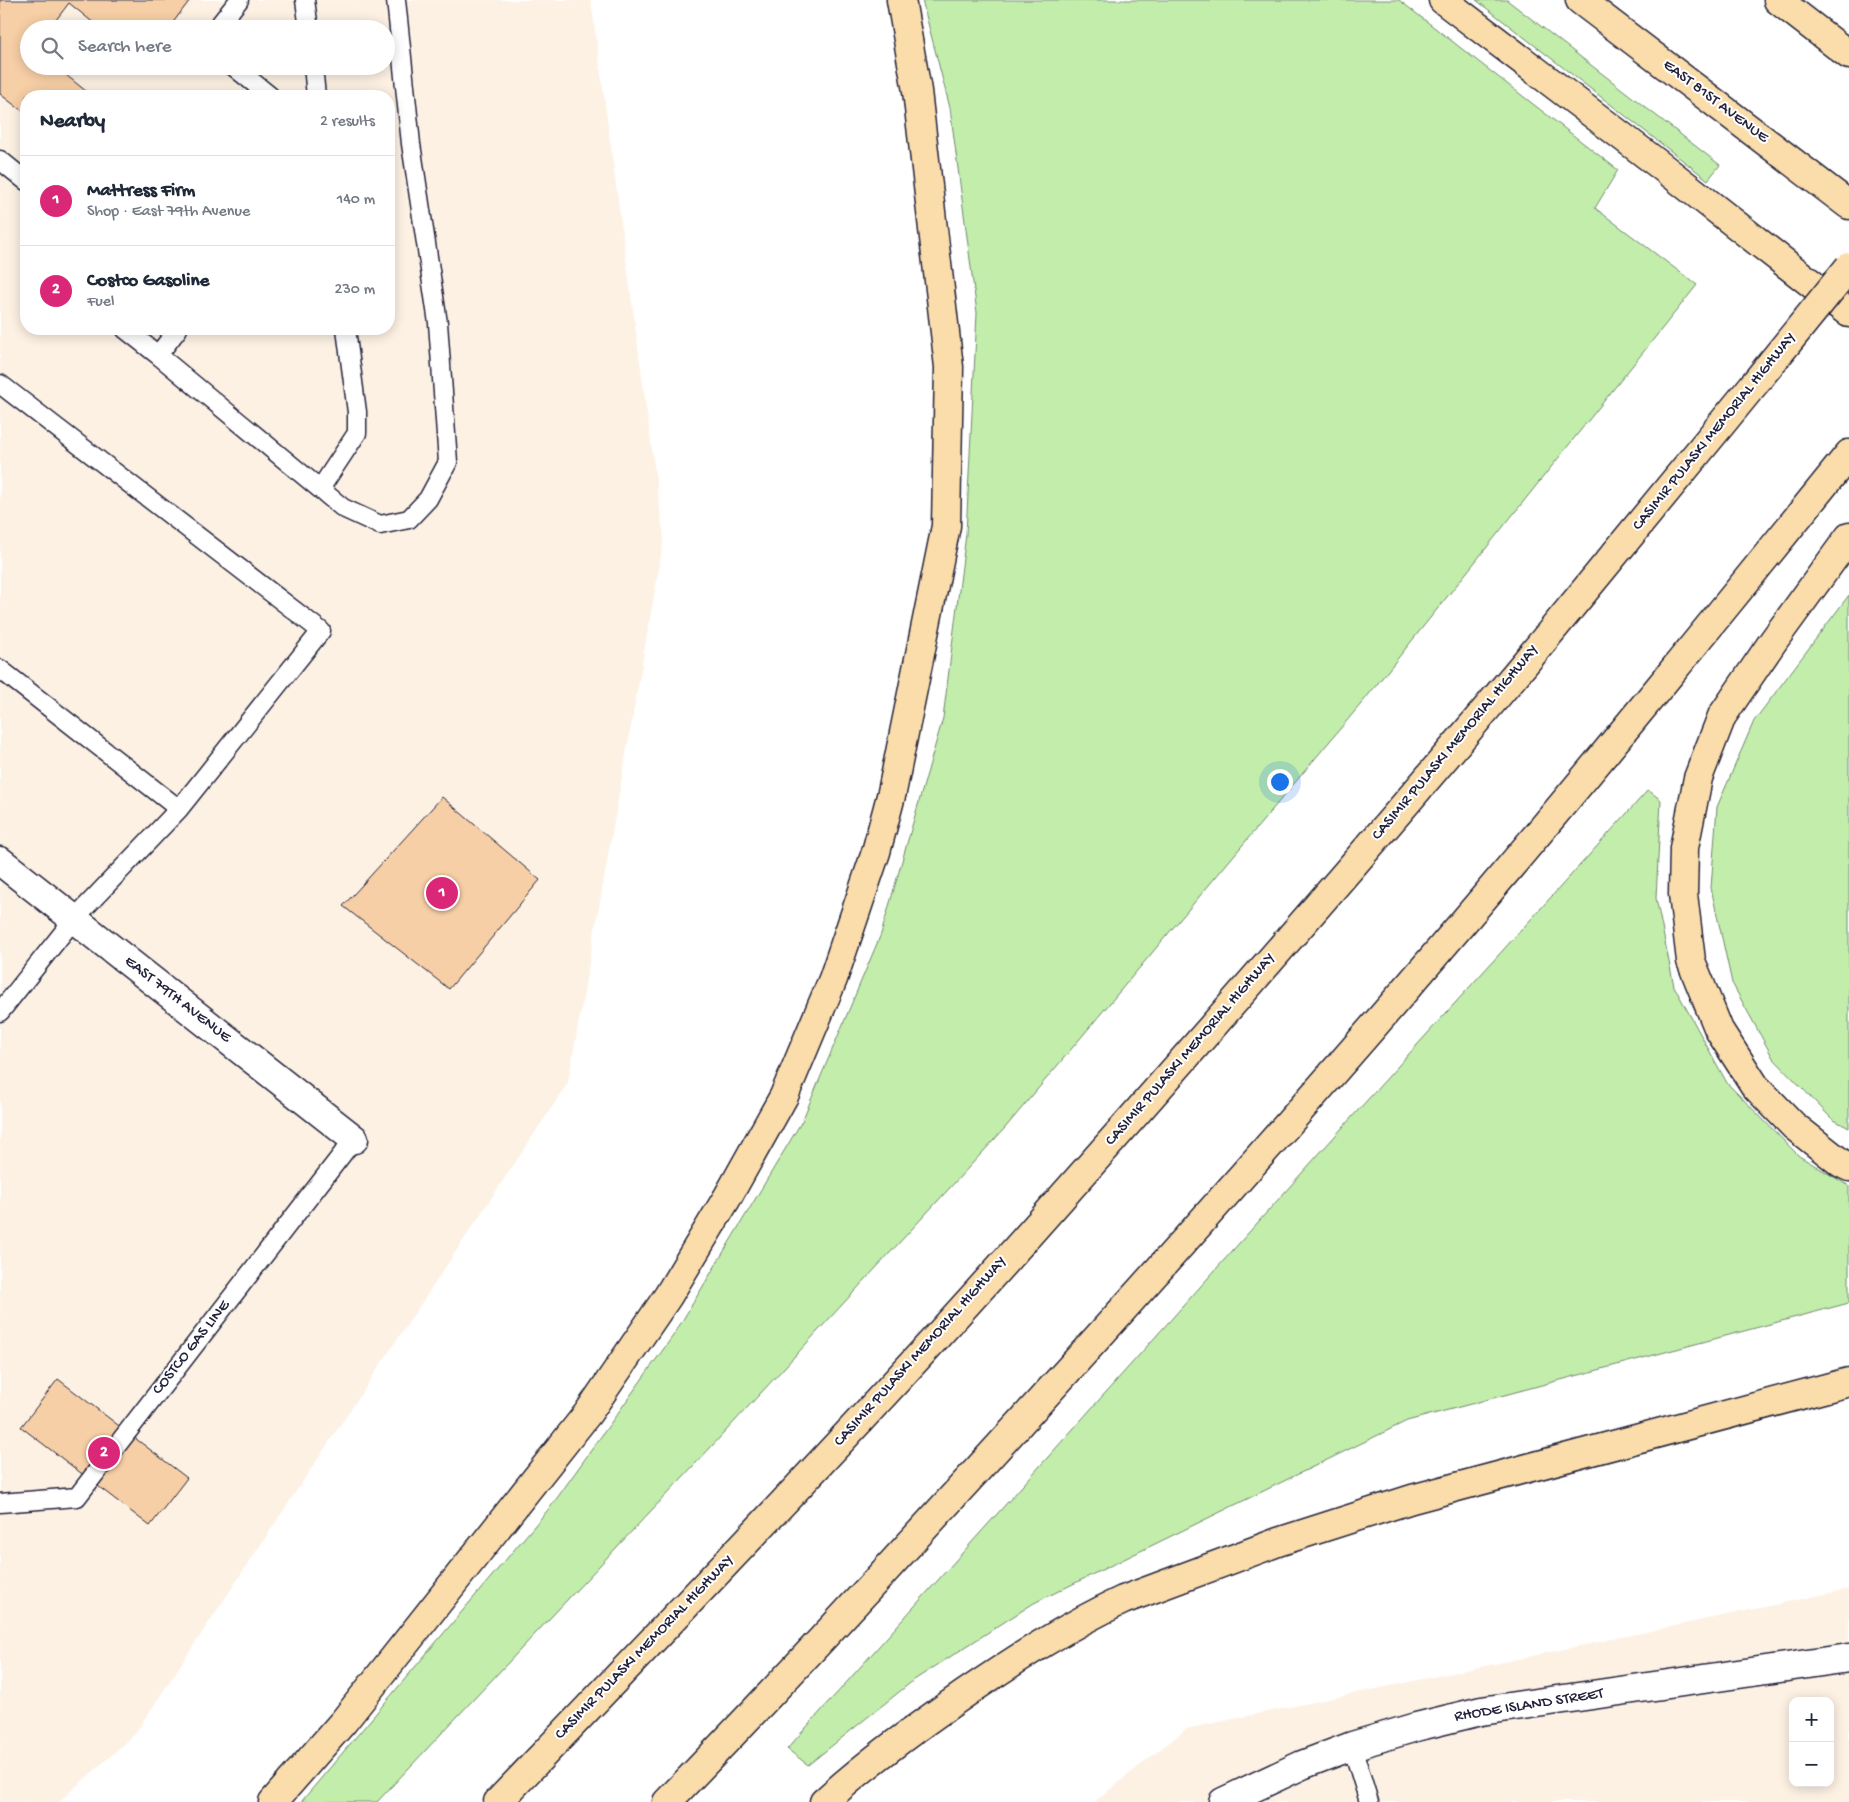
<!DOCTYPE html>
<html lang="en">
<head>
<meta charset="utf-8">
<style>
	:root { --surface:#fff; --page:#f6f6f7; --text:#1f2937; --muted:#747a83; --line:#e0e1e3; --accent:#db2777 }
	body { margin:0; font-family:"Gochi Hand",sans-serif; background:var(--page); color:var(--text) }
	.controls { position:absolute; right:15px; bottom:15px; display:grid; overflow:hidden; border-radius:10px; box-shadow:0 2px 12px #0003 }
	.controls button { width:45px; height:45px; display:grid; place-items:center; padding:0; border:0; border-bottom:1px solid var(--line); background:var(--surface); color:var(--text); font:25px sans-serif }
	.you { position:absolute; left:1279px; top:781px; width:18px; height:18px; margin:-12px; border:4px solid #fff; border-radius:50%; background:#1a73e8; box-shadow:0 0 0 8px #1a73e833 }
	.badge { display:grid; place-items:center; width:32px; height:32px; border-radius:50%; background:var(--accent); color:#fff; font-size:16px; font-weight:700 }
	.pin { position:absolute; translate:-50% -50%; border:2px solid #fff; box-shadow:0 1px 5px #0006 }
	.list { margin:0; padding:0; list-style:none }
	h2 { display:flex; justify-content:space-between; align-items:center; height:65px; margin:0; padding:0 20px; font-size:21px }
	h2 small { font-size:16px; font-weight:400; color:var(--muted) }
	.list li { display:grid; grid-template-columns:32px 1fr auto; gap:15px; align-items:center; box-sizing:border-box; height:90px; padding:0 20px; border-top:1px solid var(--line) }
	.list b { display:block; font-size:19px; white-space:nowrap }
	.list p { margin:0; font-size:16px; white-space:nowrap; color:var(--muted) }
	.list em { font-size:16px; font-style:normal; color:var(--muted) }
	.icon { flex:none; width:28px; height:28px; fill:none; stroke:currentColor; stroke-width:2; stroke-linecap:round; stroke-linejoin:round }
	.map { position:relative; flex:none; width:1849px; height:1802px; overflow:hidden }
	.search { position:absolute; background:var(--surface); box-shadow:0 2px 12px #0003; left:20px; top:20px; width:375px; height:55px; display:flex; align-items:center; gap:12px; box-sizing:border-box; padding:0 18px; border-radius:28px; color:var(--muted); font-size:19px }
	.panel { position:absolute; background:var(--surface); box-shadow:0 2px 12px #0003; left:20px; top:90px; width:375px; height:245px; border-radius:20px }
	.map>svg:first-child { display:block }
	.built { fill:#fdf1e4; fill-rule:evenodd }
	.green { fill:#c2edaa; stroke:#728872 }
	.building { fill:#f7cfa6; stroke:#22223b }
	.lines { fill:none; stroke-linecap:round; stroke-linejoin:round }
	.service-casing { stroke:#22223b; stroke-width:21 }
	.minor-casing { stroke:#22223b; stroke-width:31 }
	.primary-casing { stroke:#22223b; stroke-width:31 }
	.trunk-casing { stroke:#22223b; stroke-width:31 }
	.motorway-casing { stroke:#22223b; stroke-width:31 }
	.service { stroke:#fff; stroke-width:18 }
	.minor { stroke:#fff; stroke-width:28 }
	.primary { stroke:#fbddab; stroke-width:28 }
	.trunk { stroke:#fbddab; stroke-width:28 }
	.motorway { stroke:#fbddab; stroke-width:28 }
	.motorway-bridge-casing { stroke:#22223b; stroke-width:31; stroke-linecap:butt }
	.motorway-bridge { stroke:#fbddab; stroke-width:28 }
	.labels { text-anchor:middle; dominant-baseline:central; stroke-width:4; stroke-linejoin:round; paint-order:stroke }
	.street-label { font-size:16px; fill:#22223b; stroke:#fff }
</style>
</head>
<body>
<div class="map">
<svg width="1849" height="1802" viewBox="0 0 1849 1802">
	<rect width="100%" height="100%" fill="#fff"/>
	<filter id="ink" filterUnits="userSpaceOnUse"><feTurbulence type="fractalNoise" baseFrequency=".02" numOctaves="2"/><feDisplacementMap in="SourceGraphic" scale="10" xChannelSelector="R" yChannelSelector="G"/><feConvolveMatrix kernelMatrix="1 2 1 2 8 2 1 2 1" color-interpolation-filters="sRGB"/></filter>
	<g filter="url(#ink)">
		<!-- built -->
		<path class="built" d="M0,0H591L664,539L568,1083L134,1735L59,1802H0ZM29,29H386V66H29ZM26,96H389V329H26Z
			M1849,1589V1802H1094L1186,1729ZM1793,1701H1830V1783H1793Z"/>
		<!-- green -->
		<path class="green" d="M922,0H1399L1618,170L1595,208L1697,285L1366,698L1005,1128L712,1446L377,1802H301L552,1505L675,1333L802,1121L881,934L943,718L966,534L977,313L950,108Z
			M1476,0H1507L1720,165L1708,180Z
			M1849,595V1128L1832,1119L1773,1058L1732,983L1711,888L1717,807L1754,721Z
			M1648,790L1661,800L1656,898L1674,986L1727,1083L1799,1156L1849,1186V1303L1407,1421L1034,1603L914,1680L808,1765L787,1749L1360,1108Z"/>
		<!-- building -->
		<path class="building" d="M0,0H190L168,29H101L69,3L49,29H29V66H55L92,96H26V114L0,94Z
			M442,797L540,880L449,989L343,906Z
			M58,1379L187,1478L150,1526L21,1427Z"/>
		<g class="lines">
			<defs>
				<path id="service" d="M305,0L309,29
					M216,29L239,0
					M233,66L270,96
					M313,66L316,96
					M0,160L26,181
					M125,329L158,355
					M178,329L158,355L343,508L380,525L409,519L428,499L448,462L438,323L411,144L396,0
					M0,384L321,631L179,809L74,919L0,1012
					M320,489L357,433V412L346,329
					M0,669L179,809
					M0,1503L77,1497L354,1139
					M1352,1746L1369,1802"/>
				<path id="minor" d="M0,861L354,1139
					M1223,1802L1302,1765L1352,1746L1416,1727L1481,1711L1849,1658"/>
				<path id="primary" d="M1580,0L1849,205"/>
				<path id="trunk" d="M1778,0L1849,55"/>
				<path id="motorway" d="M1443,0L1661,166L1849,313
					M1849,537L1774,640L1722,716L1698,778L1684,848L1683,894L1691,961L1719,1030L1755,1086L1794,1126L1841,1163L1849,1167
					M273,1802L344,1721L588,1413L668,1296L727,1198L784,1096L833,979L876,852L892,792L946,526L949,367L917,91L901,0
					M498,1802C678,1614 859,1426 1032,1231C1198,1044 1364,855 1525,663C1602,570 1678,477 1755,383
					M667,1802C784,1682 898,1557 1011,1433C1173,1255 1333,1076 1488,893C1611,748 1730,601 1849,454
					M824,1802C868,1762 917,1727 966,1693C1016,1659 1067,1626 1123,1600L1278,1542L1412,1499L1849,1382"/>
			</defs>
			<!-- service casing -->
			<use href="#service" class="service-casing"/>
			<!-- minor casing -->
			<use href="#minor" class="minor-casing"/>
			<!-- primary casing -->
			<use href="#primary" class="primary-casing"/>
			<!-- trunk casing -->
			<use href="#trunk" class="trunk-casing"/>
			<!-- motorway casing -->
			<use href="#motorway" class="motorway-casing"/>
			<!-- service -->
			<use href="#service" class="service"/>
			<!-- minor -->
			<use href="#minor" class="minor"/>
			<!-- primary -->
			<use href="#primary" class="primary"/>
			<!-- trunk -->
			<use href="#trunk" class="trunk"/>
			<!-- motorway -->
			<use href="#motorway" class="motorway"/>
			<defs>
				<path id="motorway-bridge" d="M1755,383L1849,267"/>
			</defs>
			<!-- motorway-bridge casing -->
			<use href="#motorway-bridge" class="motorway-bridge-casing"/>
			<!-- motorway-bridge -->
			<use href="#motorway-bridge" class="motorway-bridge"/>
		</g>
	</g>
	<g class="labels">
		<!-- street labels -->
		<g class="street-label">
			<text transform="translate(1715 102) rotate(37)">EAST 81ST AVENUE</text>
			<text transform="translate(1715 432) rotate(-51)">CASIMIR PULASKI MEMORIAL HIGHWAY</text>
			<text transform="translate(1456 743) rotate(-50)">CASIMIR PULASKI MEMORIAL HIGHWAY</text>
			<text transform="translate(177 1000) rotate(38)">EAST 79TH AVENUE</text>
			<text transform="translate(1191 1050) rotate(-49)">CASIMIR PULASKI MEMORIAL HIGHWAY</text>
			<text transform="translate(192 1348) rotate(-52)">COSTCO GAS LINE</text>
			<text transform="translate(921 1352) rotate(-48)">CASIMIR PULASKI MEMORIAL HIGHWAY</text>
			<text transform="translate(645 1648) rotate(-46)">CASIMIR PULASKI MEMORIAL HIGHWAY</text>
			<text transform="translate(1529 1706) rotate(-9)">RHODE ISLAND STREET</text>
		</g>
	</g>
</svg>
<div class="controls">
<button>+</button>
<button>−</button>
</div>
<div class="you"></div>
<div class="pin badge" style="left:442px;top:893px">1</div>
<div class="pin badge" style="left:104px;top:1453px">2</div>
<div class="search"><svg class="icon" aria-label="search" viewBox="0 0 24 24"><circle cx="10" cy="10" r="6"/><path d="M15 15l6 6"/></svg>Search here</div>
<section class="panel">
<h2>Nearby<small>2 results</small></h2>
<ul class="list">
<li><span class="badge">1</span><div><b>Mattress Firm</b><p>Shop · East 79th Avenue</p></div><em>140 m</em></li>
<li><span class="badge">2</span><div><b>Costco Gasoline</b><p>Fuel</p></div><em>230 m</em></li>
</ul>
</section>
</div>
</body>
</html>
